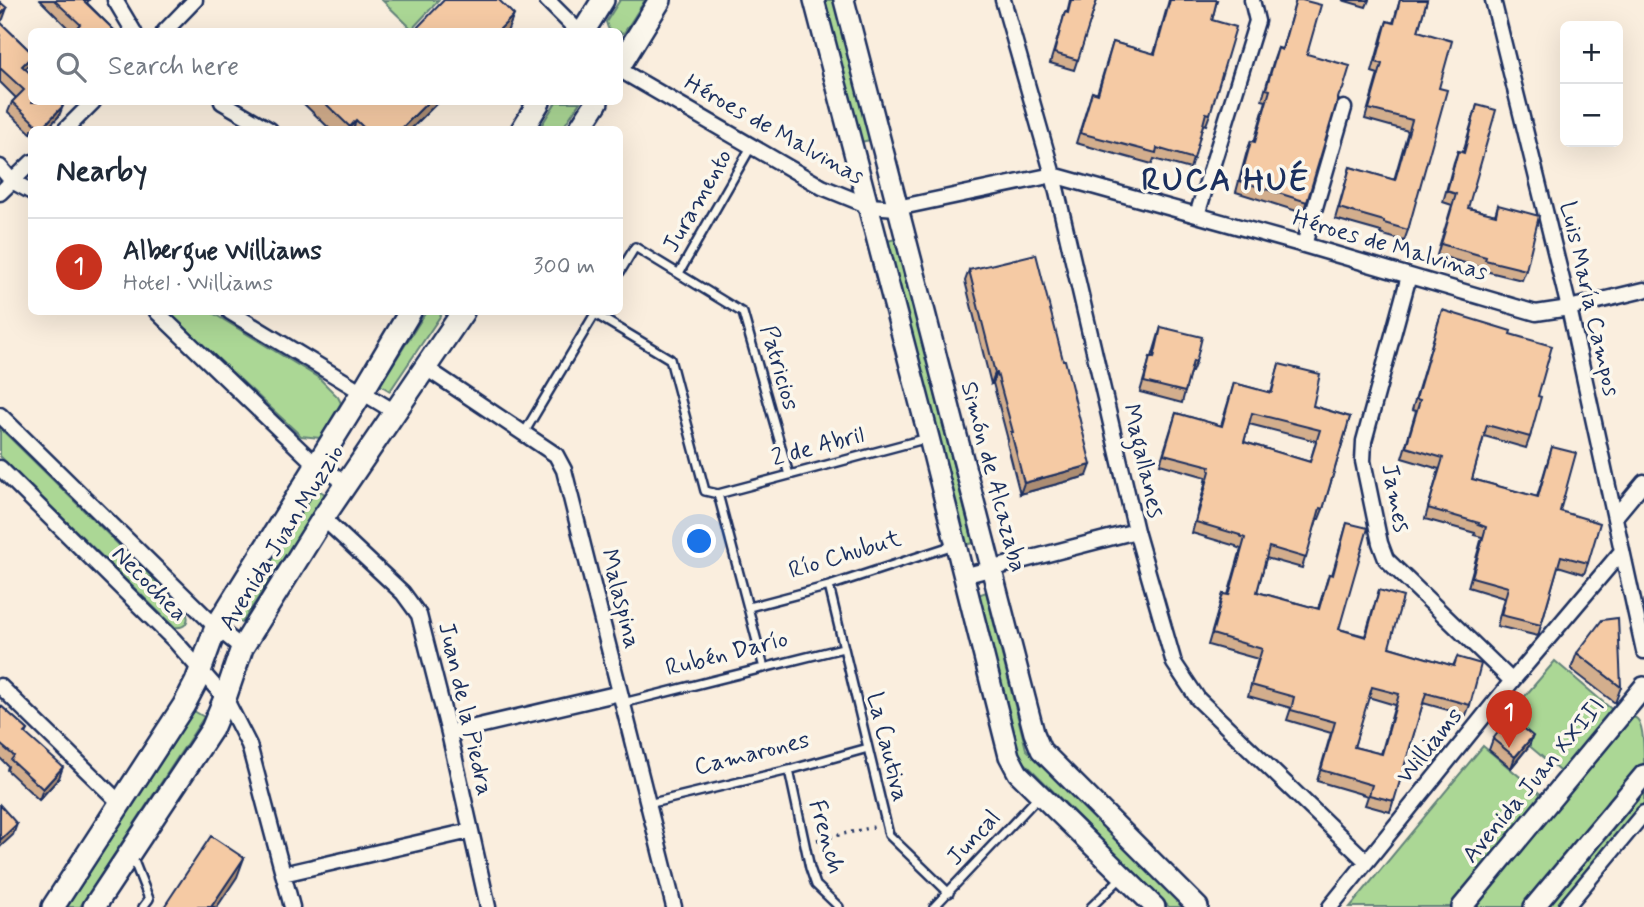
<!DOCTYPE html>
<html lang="en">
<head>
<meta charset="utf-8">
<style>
	:root { --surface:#fff; --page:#f6f6f7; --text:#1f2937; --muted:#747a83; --line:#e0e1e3; --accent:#c8321e }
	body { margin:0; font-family:Mynerve,sans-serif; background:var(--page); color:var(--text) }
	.controls { position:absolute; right:21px; top:21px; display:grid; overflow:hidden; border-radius:10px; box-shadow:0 7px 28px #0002 }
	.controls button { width:63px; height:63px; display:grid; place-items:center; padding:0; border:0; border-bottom:2px solid var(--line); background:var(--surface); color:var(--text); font:35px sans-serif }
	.you { position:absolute; left:700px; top:542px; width:24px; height:24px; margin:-18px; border:5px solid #fff; border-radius:50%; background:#1a73e8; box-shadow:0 0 0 10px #1a73e833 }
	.badge { display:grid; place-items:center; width:46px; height:46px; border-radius:50%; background:var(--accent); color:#fff; font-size:23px; font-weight:700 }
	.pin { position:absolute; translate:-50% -58px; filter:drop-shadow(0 2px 4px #0008) }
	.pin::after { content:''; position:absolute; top:37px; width:24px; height:21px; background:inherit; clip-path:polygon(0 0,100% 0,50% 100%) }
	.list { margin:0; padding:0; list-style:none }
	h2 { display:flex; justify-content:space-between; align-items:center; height:91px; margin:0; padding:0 28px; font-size:30px }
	h2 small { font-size:23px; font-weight:400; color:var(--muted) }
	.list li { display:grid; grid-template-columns:46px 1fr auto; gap:21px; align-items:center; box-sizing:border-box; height:98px; padding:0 28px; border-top:2px solid var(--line) }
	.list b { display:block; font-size:26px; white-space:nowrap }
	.list p { margin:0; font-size:23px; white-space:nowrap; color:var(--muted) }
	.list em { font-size:23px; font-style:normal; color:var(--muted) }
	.icon { flex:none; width:38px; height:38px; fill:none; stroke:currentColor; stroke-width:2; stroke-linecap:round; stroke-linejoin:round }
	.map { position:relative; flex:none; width:1644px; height:907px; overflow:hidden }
	.search { position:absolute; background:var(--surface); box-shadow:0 7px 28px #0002; left:28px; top:28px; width:595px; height:77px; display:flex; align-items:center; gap:18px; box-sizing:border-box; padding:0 24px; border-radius:10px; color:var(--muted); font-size:26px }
	.panel { position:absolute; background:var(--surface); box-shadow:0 7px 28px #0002; left:28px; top:126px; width:595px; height:189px; border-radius:10px }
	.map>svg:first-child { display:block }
	.green { fill:#abd795; stroke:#63837a; stroke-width:2 }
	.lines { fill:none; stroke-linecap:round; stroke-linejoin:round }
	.service-casing { stroke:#1b2f5e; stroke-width:12 }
	.minor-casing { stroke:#1b2f5e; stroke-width:19 }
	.tertiary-casing { stroke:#1b2f5e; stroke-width:24 }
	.secondary-casing { stroke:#1b2f5e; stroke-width:26 }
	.path { stroke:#1b2f5e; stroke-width:3.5; stroke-dasharray:2 5; stroke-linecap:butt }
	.service { stroke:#fbf7ec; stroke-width:7 }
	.minor { stroke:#fbf7ec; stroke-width:14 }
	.tertiary { stroke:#fbf7ec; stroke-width:19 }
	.secondary { stroke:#fbf7ec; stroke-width:21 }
	.wall { fill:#d3ae8d; stroke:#1b2f5e; stroke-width:2; fill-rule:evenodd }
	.shaded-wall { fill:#ac8d73; stroke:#1b2f5e; stroke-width:2 }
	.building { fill:#f5caa4; stroke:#1b2f5e; stroke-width:2; fill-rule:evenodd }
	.labels { text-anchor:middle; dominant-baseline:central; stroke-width:7; stroke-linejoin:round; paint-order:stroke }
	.street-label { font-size:24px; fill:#1b2f5e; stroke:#fbf7ec }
	.district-label { font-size:32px; font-weight:bold; letter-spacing:2px; fill:#1b2f5e; stroke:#fbf7ec }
</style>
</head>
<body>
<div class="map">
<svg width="1644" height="907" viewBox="0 0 1644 907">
	<rect width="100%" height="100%" fill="#faeede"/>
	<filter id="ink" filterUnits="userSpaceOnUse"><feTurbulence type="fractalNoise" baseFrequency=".0143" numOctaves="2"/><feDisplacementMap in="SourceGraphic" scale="14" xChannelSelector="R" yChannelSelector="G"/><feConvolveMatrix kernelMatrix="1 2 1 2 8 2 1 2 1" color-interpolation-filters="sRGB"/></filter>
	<g filter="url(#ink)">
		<!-- green -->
		<path class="green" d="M382,0H439L412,29Z
			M620,0H645L624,33L620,34V32L611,31L608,28L606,22Z
			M825,0H834L870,140L861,142Z
			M556,102H580L562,129H539Z
			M896,239L973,543L965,545L887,241Z
			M168,312H211L319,378L338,397L341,403L320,438L301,436Z
			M426,312H443L390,391L380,385Z
			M0,428L185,610C191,620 186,629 174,627L0,456Z
			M315,488L325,494L242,623L232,617Z
			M986,592L1026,749L1184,907H1169L1019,757L978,595Z
			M1555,661L1616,713L1564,775L1502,723Z
			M194,711L204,717L80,907H67Z
			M1631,717C1633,718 1635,717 1637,719C1644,725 1644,752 1644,762L1643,765L1524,907H1473Z
			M1483,746L1544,797L1453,907H1350Z
			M1644,790V803L1558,907H1546Z"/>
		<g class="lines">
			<defs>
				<path id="service" d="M620,272L635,247L743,313L789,475
					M679,273L751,147
					M595,314L670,359L705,491L718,494L764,668
					M524,433L596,312
					M718,494L928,438
					M829,586L889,835L949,893
					M749,607L829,586L954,545
					M623,703L843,648
					M789,770L810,868L816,885L839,907
					M648,804L789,770L868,748
					M132,856L149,899L143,907
					M934,907L1040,795
					M1091,907L1123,876"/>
				<path id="minor" d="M115,0L134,32
					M547,0L579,32
					M1003,0L1053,175L1136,531L1174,663L1198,699L1366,861
					M1493,0L1569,308L1644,651
					M164,32L195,0
					M620,70L822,187L869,206L897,208L1053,175L1304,245L1536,313L1569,308L1644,290
					M222,102L270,130
					M65,130L93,102
					M0,167L12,181L32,192
					M0,193L32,162
					M1197,215L1257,21L1252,0
					M1304,245L1344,108
					M1409,276L1364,441L1363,461L1380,543L1386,559L1512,681
					M157,312L316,465L346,482
					M230,312L395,412
					M426,368L556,455L564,470L674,907
					M0,415L216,627L242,648
					M0,468L174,640L225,698L249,745L292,907
					M1615,517L1644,482
					M323,518L403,593L419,615L449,733L488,907
					M963,576L1136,531
					M0,686L120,803
					M449,733L620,693
					M283,874L470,831
					M1330,907L1512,681L1622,551
					M1566,907L1644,813"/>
				<path id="tertiary" d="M814,0L929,438L1009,756L1018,773L1155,907
					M844,0L1034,733L1041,750L1198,907
					M1462,907L1644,687
					M1534,907L1644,775"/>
				<path id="secondary" d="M583,32L603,0
					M620,65L660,0
					M522,130L539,102
					M579,130L597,102
					M53,907L184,705L196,682L216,627L363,391L410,312
					M94,907L212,729L225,698L242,648L323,518L463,312"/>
			</defs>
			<!-- service casing -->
			<use href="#service" class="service-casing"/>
			<!-- minor casing -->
			<use href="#minor" class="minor-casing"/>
			<!-- tertiary casing -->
			<use href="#tertiary" class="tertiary-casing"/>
			<!-- secondary casing -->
			<use href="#secondary" class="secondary-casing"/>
			<!-- path -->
			<path class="path" d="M817,840L874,827"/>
			<!-- service -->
			<use href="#service" class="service"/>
			<!-- minor -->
			<use href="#minor" class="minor"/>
			<!-- tertiary -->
			<use href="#tertiary" class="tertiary"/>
			<!-- secondary -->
			<use href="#secondary" class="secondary"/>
		</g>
		<!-- wall -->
		<path class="wall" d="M40,0H89L87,3L116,32H72Z
			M1070,0H1097L1074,70L1050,63L1062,23L1065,12L1067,13Z
			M1169,0H1217L1212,20L1210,114L1206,125L1203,124L1190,169L1154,159L1152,164L1076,143L1092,92L1097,94L1113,42L1154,54Z
			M1296,0L1307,54L1339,100L1336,104L1303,213L1236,192L1247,151L1251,141L1254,142L1266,101L1262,100L1274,59L1278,48L1282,49Z
			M1342,0H1369L1366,7Z
			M1400,0H1427L1418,31L1439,88L1408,230L1404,241L1380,234L1381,232L1335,219L1350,167L1394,180L1408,131L1365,119L1378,74L1372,72L1383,32L1387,21L1393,23Z
			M0,22L32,53V58L29,65L25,69L59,116L46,130H32V134L8,112L12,102L16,98L0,82Z
			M302,102H438L410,130H331Z
			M1477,105L1468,208L1495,215L1498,205L1526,270L1522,280L1481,270L1482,268L1437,255L1452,205L1443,202L1454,162L1458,151L1463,152Z
			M969,270L1087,476L1020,494L1007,443L1008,440L993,383L991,384L965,281Z
			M1442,310L1510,334L1538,396L1530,437L1526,448L1484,436L1472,479L1537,497L1552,447L1560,511L1588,563L1584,574L1558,566L1538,636L1497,626L1504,598L1468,587L1482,537L1474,535L1475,533L1425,519L1439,469L1402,458L1416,411L1412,410Z
			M1161,327L1196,362L1192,372H1190L1182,403L1140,392L1147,368L1150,357H1152Z
			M1279,364L1313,406L1350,417L1323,509L1319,519H1317L1302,568L1266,558L1257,592L1318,609L1329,574L1332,575L1347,523L1339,629L1365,636L1379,590L1389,647L1453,666L1457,657L1470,705L1466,715L1423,703L1390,812L1365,805L1368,796L1317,781L1331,733L1287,720L1291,708L1248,696L1258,659L1208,645L1223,594L1228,595L1241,549L1236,547V546L1192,533L1206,481H1205L1206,477L1160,464L1176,413L1221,426L1234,383L1271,393ZM1249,424L1316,441L1310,462L1244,442ZM1368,697L1395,705L1381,754L1354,747Z
			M1577,653L1621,687L1615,703L1571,669Z
			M0,705L28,730L26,734L59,778L39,800L7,770L8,766L0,758Z
			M1493,739L1529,746L1511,768L1489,750Z"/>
		<!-- shaded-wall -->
		<path class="shaded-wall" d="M7,8L3,19L0,22V15Z
			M514,15L507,32H497Z
			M32,56L29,65L18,76L22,66Z
			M428,102H438L410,130H400Z
			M63,106L59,116L46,130H40Z
			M356,120L353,130H349L350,127Z
			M995,373H997L993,383L991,384Z
			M1091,465L1087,476L1020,494L1024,483Z
			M1533,736L1529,746L1511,768L1515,757Z
			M63,767L59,778L39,800L43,789Z
			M17,824L13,835L0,847V840Z
			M244,858L237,877L217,907H211Z"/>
		<!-- building -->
		<path class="building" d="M54,0H83L116,32H73L80,24Z
			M444,0H499L514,15L497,32H413Z
			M1071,0H1097L1078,60L1054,53L1065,12L1068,13Z
			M1170,0H1217L1212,20L1236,27L1210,114L1206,113L1194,159L1157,148L1156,153L1080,133L1092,92L1098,94L1113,42L1155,54Z
			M1296,0H1302L1321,5L1307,54L1350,66L1343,89L1339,95L1307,202L1240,181L1251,141L1255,142L1270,90L1266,89L1278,48L1282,50Z
			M1400,0H1427L1418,31L1452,41L1439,88L1447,90L1408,230L1384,223V221L1339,208L1350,167L1395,180L1412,120L1369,109L1382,64L1376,62L1387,21L1394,23Z
			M0,2L7,8L0,15Z
			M0,22L32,53V56L22,66L32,75V102H59L63,106L41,129L12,102L24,90L0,68Z
			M324,102H428L400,130H366L356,120L350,127Z
			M1477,105L1496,110L1468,208L1496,215L1498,205L1539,216L1526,270L1485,260L1486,257L1441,244L1456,194L1447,191L1458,151L1464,153Z
			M1036,254L1063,360H1065L1091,465L1024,483L1011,432H1013L997,373H995L969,270Z
			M1442,310L1511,331L1510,334L1552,346L1538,396L1541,397L1530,437L1487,425L1472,479L1538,497L1552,447L1576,453L1560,511L1600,523L1588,563L1561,556L1541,625L1501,615L1508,587L1472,577L1486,527L1478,524L1479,523L1428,508L1443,458L1406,447L1420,400L1416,399Z
			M1161,327L1202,337L1196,362L1193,361L1185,392L1144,382L1150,357L1154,358Z
			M1279,364L1320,374L1313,406L1350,417L1323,509L1320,508L1306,558L1269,547L1257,592L1319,609L1329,574L1333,575L1347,523L1368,528L1339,629L1366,637L1379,590L1403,597L1389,647L1454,666L1457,657L1481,664L1470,705L1426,693L1394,801L1369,795L1372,785L1321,770L1335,722L1291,710L1294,697L1251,685L1262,649L1212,634L1223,594L1229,595L1245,538L1240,536V535L1196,522L1210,471L1209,470L1210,466L1164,454L1176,413L1222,426L1234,383L1271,393L1272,392ZM1252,413L1320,430L1310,462L1244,442ZM1372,687L1399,694L1382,754L1354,747Z
			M1618,618L1621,687L1577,653L1602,620Z
			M0,705L28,730L25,733L63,767L43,789L11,760L14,756L0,744Z
			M1510,717L1533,736L1515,757L1493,739Z
			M0,805L17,824L0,840Z
			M211,836L244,858L211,907H164Z"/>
	</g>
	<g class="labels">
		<!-- street labels -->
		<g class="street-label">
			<text transform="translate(774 130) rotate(29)">Héroes de Malvinas</text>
			<text transform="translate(698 201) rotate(-60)">Juramento</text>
			<text transform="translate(1390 246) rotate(16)">Héroes de Malvinas</text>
			<text transform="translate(1589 299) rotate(77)">Luis María Campos</text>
			<text transform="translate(779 368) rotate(74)">Patricios</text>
			<text transform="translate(818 447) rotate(-15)">2 de Abril</text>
			<text transform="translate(1143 461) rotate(77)">Magallanes</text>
			<text transform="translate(993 477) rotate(75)">Simón de Alcazaba</text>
			<text transform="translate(1395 498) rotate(79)">James</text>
			<text transform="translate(282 538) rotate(-58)">Avenida Juan Muzzio</text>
			<text transform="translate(845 555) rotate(-17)">Río Chubut</text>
			<text transform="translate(149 584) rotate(45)">Necochea</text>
			<text transform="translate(620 599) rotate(76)">Malaspina</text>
			<text transform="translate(727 654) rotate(-14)">Rubén Darío</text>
			<text transform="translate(465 709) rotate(77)">Juan de la Piedra</text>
			<text transform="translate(1430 746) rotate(-51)">Williams</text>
			<text transform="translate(887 747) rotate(76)">La Cautiva</text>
			<text transform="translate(752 754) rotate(-14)">Camarones</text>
			<text transform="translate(1534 781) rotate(-50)">Avenida Juan XXIII</text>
			<text transform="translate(826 837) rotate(74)">French</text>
			<text transform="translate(974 838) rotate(-47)">Juncal</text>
		</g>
		<!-- district labels -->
		<g class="district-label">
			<text x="1226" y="181">RUCA HUÉ</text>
		</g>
	</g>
</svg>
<div class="controls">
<button>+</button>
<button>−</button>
</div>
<div class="you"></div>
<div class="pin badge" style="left:1509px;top:748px">1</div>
<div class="search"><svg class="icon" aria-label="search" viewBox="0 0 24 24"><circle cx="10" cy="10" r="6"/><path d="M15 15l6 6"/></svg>Search here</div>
<section class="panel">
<h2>Nearby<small></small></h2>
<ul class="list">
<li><span class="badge">1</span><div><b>Albergue Williams</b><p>Hotel · Williams</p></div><em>300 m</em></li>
</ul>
</section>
</div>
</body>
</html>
